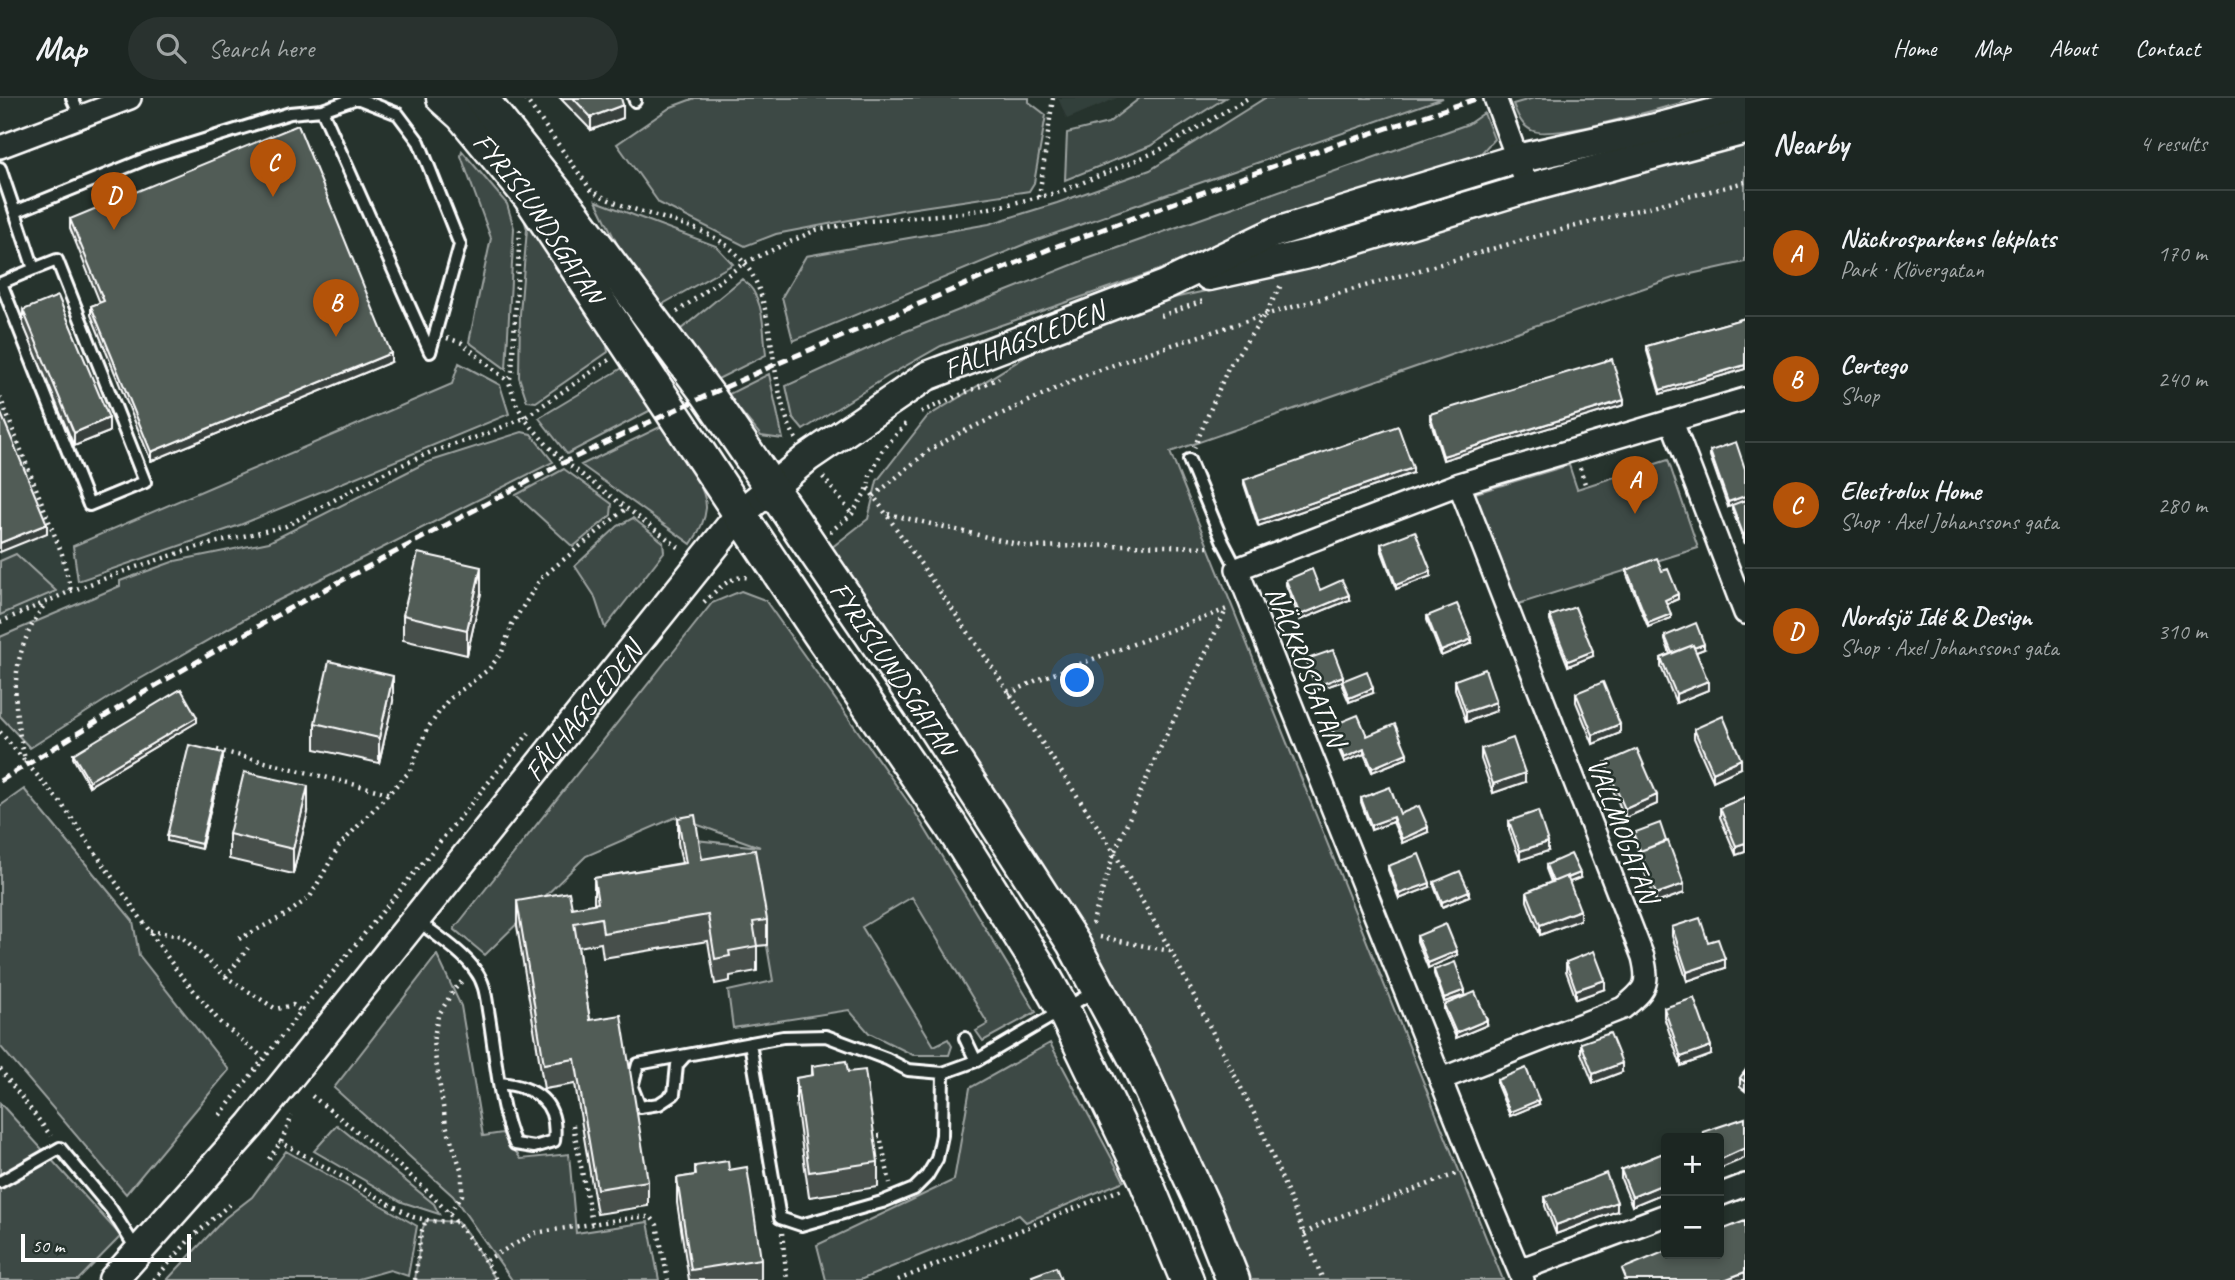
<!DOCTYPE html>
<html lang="en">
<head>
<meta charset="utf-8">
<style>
	:root { --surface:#1c2622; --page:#29322f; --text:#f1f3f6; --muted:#a0a5a5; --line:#3a4340; --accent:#b45309 }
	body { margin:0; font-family:Caveat,sans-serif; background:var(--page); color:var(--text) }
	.controls { position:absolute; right:21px; bottom:21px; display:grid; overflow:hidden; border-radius:7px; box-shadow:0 4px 10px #0003 }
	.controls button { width:63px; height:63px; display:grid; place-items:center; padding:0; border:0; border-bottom:2px solid var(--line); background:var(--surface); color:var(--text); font:35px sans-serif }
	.scale { position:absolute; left:21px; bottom:18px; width:170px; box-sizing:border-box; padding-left:7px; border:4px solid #fff; border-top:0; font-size:19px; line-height:24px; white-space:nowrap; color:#fff; -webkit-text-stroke:5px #26332d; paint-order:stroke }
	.you { position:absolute; left:1078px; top:583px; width:24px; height:24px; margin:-18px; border:5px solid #fff; border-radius:50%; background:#1a73e8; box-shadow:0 0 0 10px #1a73e833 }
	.badge { display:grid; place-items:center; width:46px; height:46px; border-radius:50%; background:var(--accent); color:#fff; font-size:23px; font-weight:700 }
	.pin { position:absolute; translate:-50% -58px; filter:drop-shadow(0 2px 4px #0008) }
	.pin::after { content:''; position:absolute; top:37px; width:24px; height:21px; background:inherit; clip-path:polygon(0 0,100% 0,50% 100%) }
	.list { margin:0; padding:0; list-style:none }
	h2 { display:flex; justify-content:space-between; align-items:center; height:91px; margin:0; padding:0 28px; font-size:30px }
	h2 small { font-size:23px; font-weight:400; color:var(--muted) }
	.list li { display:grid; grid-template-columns:46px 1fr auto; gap:21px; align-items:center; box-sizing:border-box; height:126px; padding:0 28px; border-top:2px solid var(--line) }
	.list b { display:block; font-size:26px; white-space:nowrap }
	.list p { margin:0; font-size:23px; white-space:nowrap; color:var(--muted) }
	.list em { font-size:23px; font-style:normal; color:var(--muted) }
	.icon { flex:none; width:38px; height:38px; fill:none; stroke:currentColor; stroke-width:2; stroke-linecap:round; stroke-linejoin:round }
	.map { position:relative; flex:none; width:1745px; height:1182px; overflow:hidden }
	header { display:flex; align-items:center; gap:42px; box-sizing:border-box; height:98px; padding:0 35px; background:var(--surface); border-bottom:2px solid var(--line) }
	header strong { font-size:33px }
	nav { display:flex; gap:38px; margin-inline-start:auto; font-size:24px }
	.search { width:490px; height:63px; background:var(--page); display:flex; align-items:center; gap:18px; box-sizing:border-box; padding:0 24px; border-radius:38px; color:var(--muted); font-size:26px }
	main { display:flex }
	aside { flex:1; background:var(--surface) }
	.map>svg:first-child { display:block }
	.built { fill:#333f3a }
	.green { fill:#3e4944; stroke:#9ea4a2; stroke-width:2 }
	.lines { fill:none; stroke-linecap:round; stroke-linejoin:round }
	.service-casing { stroke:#fff; stroke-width:16 }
	.minor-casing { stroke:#fff; stroke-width:26 }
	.tertiary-casing { stroke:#fff; stroke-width:33 }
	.secondary-casing { stroke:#fff; stroke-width:37 }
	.path { stroke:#fff; stroke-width:4.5; stroke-dasharray:2 5; stroke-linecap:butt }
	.service { stroke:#26332d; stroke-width:10 }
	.minor { stroke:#26332d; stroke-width:21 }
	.tertiary { stroke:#26332d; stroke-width:28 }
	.secondary { stroke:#26332d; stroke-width:32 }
	.rail { stroke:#fff; stroke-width:5; stroke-dasharray:10 5; stroke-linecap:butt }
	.wall { fill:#464f4b; stroke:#fff; stroke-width:2 }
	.shaded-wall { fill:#39403d; stroke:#fff; stroke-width:2 }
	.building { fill:#515c57; stroke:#fff; stroke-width:2 }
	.labels { text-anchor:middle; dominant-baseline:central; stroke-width:5; stroke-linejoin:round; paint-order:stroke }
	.street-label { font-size:28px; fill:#fff; stroke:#26332d }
</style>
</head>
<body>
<header>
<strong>Map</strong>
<div class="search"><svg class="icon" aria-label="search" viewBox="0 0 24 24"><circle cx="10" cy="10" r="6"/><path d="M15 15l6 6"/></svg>Search here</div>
<nav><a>Home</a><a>Map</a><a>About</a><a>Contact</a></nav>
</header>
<main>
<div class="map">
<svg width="1745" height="1182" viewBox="0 0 1745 1182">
	<rect width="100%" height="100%" fill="#26332d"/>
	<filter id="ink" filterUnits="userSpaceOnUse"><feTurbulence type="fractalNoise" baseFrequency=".0143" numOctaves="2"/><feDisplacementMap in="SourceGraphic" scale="14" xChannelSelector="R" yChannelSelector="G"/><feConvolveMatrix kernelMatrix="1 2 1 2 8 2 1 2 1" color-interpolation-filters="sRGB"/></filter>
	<g filter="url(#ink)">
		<!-- built -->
		<path class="built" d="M1058,0H1117L1067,21Z
			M0,299L62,456L71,493L0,524Z"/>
		<!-- green -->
		<path class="green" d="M695,0H1029V4L1046,17L1034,85L1029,93L902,112L776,136L745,148L659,105L617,46L671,9Z
			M1140,0H1225L1150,48L1065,82L1067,35L1108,25Z
			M1265,0H1443L1025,146L793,243L782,199L806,158L989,126L1057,105L1150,72Z
			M1534,0H1699C1671,7 1552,44 1531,32C1521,27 1517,16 1513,6Z
			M1484,15L1494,41L1475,62L941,248L888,278L803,332L793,320L786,288L904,234L1087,161L1468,26Z
			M1745,47V164L1673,180L1170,354L1503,1182H1248L1028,749L831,450L868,421L877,383L927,319L1041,249L1169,201L1316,169L1531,104Z
			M462,53L507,106L514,130L506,271L469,244L491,140L461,58Z
			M518,100L605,233L608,254L536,304L527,303L519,279L520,216L527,131Z
			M596,103L716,148L733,166L661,207L621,154Z
			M742,181C765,197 763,232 766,257L716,282L680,232Z
			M459,265L500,287L509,316L240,427L78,483L73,448L452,286Z
			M624,269L651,312L567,356L539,320Z
			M769,276L783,341L761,338L727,297Z
			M662,328C675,349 707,386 706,410C705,423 698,436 691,446L581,367Z
			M522,334L531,336L553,364L271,506L126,589L30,650L0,618V539L120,488V483L175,463L269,444L425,365Z
			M1668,362L1698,450L1512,508L1469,397L1569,367L1577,391Z
			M564,371L612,406L611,417L573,449L516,397Z
			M633,420L663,444L664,454L605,530L594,497L575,468L618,428Z
			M16,456L56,493L0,517V463Z
			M741,493L765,502L913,711L1036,914L983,943L976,933L988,926L912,799L862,829L934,948L948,941L952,948L949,957H913L869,935L849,912L733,930L728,893L773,883L755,778L702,786L695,742L760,749L676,719L586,758L485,857L454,831L712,505Z
			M24,691L133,823L139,857L229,972L126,1096L0,948V708Z
			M437,857L461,908L483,1038L502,1035L521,1061L569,1056L576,1135L648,1124L659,1182H512L453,1098L334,990Z
			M1050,945L1124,1083L1026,1124L1019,1117L860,1182H826L817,1147L954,1082L970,990Z
			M0,1005L121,1138L78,1182H0Z
			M337,1027L434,1106L439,1116L402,1104L314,1053Z
			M286,1053L417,1128L408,1178L390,1172L355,1182H167L225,1120L252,1099Z
			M426,1122L457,1124L467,1135L496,1182H415L421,1135Z"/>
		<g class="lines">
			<defs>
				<path id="service" d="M72,0L80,18
					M634,0L635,3
					M0,70L15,114L153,58L290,15L322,12L357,0L398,16L419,44L460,147L430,254L322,12
					M15,114L34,171L57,162L145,384L89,407L1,185L34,171
					M1189,362L1223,444L1237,471
					M417,822C434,836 463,854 475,872C486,886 486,901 489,918C495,954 500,1015 515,1046L534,1049L554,1043C559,1004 536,989 500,985
					M965,940L976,963
					M750,945L780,1120L801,1127L882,1104L914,1091L927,1078L937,1061L942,1037L943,975
					M685,958L677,967L674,996L659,1006L640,1009L632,989L638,966L783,939L826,938L887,961L908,972L943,975L976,963L1095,893
					M0,1084L60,1050L111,1111L137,1152"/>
				<path id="minor" d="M1495,0L1528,90
					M0,49L130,0
					M1672,324L1745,515
					M1441,981L1623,910C1645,892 1650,888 1643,859L1459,386
					M1719,1097L1745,1087
					M1519,1172L1666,1117
					M1523,1182L1475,1068L1237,471L1459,386L1745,301"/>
				<g id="tertiary">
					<path d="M1209,178L1313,155L1528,90L1745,32"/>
					<path id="s1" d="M113,1182L251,1027L741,415L807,360L927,278L1165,187L1273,135L1516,61L1656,30L1745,7"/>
				</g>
				<g id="secondary">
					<path id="s2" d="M443,0L462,17L529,98L818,534L951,728L1037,865L1064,913L1145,1081L1187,1182"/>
					<path id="s3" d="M481,0L574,117L708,297L924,614L1073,845L1138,966L1207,1116L1233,1182"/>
				</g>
			</defs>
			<!-- service casing -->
			<use href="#service" class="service-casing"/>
			<!-- minor casing -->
			<use href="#minor" class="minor-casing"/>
			<!-- tertiary casing -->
			<use href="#tertiary" class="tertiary-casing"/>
			<!-- secondary casing -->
			<use href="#secondary" class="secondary-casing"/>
			<!-- path -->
			<path class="path" d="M525,0L591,92C636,122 712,120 744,165L816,132L867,123L962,115L1001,108L1060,94L1158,53L1248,0
				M1039,99L1053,0
				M520,132L512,273L509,284L516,305L524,320L549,349L565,364L681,451
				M677,214L744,165C779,206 766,289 796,341
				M1161,218L1206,202
				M447,240L462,245L509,284
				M0,299L62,456L71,493
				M921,314L999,280
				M1194,350L1228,270L1265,217L1282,185
				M1580,370L1586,389
				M823,379L852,416
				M868,390L986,560L1111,749L1171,853L1259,1025L1323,1182
				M874,398L928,353L958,336L1083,278L1147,255L1265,217L1530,140L1745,84
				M888,416L1030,449L1125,447L1208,449
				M830,434L852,416L868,390L870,378L882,353L908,323
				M704,504C717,492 732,475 750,480
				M0,524L71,493L133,470L201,448L286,428L384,375L431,354L483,337L524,320L609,262
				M1009,596L1037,582L1227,511
				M0,634L61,705L175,870L220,924L260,957
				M217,652L388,695
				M26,665C11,606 8,558 45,506
				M1092,826L1114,755L1156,659L1226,512
				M150,833L181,838L226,879L276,911L293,907L302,914
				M1100,839L1170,853
				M239,841L287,816L310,799L339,748L410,673L427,631L448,602L489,571L502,554L512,526L541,480L627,410
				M226,879L248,850
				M0,971L51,1038
				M312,998C381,1053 454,1103 496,1182
				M220,1017L301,913L529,635
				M573,1027L592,1125
				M871,1038H880L890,1085
				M279,1043L413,1119L432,1123L456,1124
				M269,1061L281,1044L292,1018
				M449,1115L462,1097V1074L446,1027L433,944L438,918L453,893L464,881
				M782,1135L787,1182
				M1304,1136L1325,1124L1456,1076
				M486,1162L535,1135L636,1119H651L657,1127L668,1182
				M154,1182L190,1141L231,1105
				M415,1182L421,1135L426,1122
				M898,1182L1122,1091"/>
			<!-- service -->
			<use href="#service" class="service"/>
			<!-- minor -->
			<use href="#minor" class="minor"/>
			<!-- tertiary -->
			<use href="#tertiary" class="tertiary"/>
			<!-- secondary -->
			<use href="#secondary" class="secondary"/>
			<!-- rail -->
			<path class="rail" d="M0,683L143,595L288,511L565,364L673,313L774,267L1052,150L1293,61L1479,0"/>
		</g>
		<!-- wall -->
		<path class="wall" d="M560,0H621L623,20L591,32Z
			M70,121L391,264L151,363L91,217V208L100,205L70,130Z
			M23,212L109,334L74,348L23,226Z
			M1745,220V271L1660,296L1647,253V248Z
			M1624,307L1443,362L1430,321V316Z
			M1710,353L1745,371V446L1732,411V407L1728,409L1710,358Z
			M1413,375L1258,428L1244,386V382Z
			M1381,446L1431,478L1396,491L1381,451Z
			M1627,472L1662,473L1678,501L1667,506L1671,520L1648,529L1627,477Z
			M1286,482L1320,492L1349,502L1300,522L1286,487Z
			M481,495L467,557L403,542V517Z
			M1427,518L1472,545L1441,558L1427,522Z
			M1550,518L1593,558L1568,568L1550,523Z
			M1665,538L1704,551L1696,554L1708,592L1676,605L1661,569V560L1670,556L1665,542Z
			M1307,561L1343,583L1373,595L1349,604L1342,588L1343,583L1317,592L1307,566Z
			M1455,582L1496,613L1466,624L1455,591Z
			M1576,595L1620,635L1593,646L1576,604Z
			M393,603L379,665L315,651V625Z
			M197,624L89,688L73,660V656Z
			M1331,628L1367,638L1407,660L1372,674L1364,656L1344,664L1331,633Z
			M1694,631L1741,670L1713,683L1694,640Z
			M1481,651L1525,684L1493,695L1481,661Z
			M223,660L201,751L167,743V738Z
			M1605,665L1657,706L1625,720L1605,674Z
			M1745,699V754L1736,757L1720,719V710Z
			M1361,700L1400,716L1428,734L1402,745L1393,724L1371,732L1361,704Z
			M308,714L293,776L229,761V736Z
			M678,720L702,761L767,822V847L757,848V873L730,878V883L715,886L708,843L603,860L601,845L578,849L590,922L648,1083V1108L597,1116L575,986L544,991L517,828V803L572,810L594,806V780L682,765L678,745Z
			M1509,723L1548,753L1520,762L1509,732Z
			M1633,735L1684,795L1656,805L1640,762V758L1633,740Z
			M1546,767L1580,780L1569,784L1580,822L1540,837L1527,803V794L1551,784L1546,771Z
			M1388,768L1430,789L1399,801L1388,772Z
			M1434,784L1469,798L1442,809L1434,788Z
			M1672,829L1708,844L1725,870L1687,883L1672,838Z
			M1417,838L1457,857L1428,870L1417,843Z
			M1566,864L1605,891L1576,901L1566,873Z
			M1434,872L1465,897L1444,904L1434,876Z
			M1444,907L1487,927L1456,940L1444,912Z
			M1664,910L1711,957L1681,968L1664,919Z
			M1581,945L1622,974L1593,985L1581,955Z
			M812,968L848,974L878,1064V1089L809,1099L796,1005V980L812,978Z
			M1745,973V993L1740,989V980Z
			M1497,982L1539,1006L1510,1018L1497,987Z
			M1666,1054V1094L1632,1108L1621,1081V1072Z
			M695,1068L729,1072L761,1161V1182H689L677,1105V1080L695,1077Z
			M1545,1099L1617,1113L1556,1136L1545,1108Z"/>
		<!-- shaded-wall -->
		<path class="shaded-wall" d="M623,7V20L591,32V19Z
			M391,255V264L151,363V354Z
			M1745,267V271L1660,296V292Z
			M1624,302V307L1443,362V358Z
			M109,320V334L74,348V335Z
			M1413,370V375L1258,428V423Z
			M1745,398V403L1728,409V404Z
			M47,426V435L0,454V445Z
			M481,469V495L467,557V532Z
			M1431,473V478L1396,491V487Z
			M1678,496V501L1665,506V502Z
			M1349,497V502L1300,522V517Z
			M1671,516V520L1648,529V525Z
			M1472,541V545L1441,558V553Z
			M1704,546V551L1673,563V558Z
			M1593,553V558L1568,568V563Z
			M393,578V603L379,665V640Z
			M1343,578V583L1317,592V588Z
			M1708,583V592L1676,605V596Z
			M1373,590V595L1349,604V600Z
			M1496,604V613L1466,624V614Z
			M197,619V624L89,688V683Z
			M1620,626V635L1593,646V637Z
			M1364,651V656L1344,664V660Z
			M223,655V660L201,751V746Z
			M1407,655V660L1372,674V670Z
			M1741,661V670L1713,683V674Z
			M1525,675V684L1493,695V686Z
			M308,688V714L293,776V751Z
			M1657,697V706L1625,720V711Z
			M1393,719V724L1371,732V727Z
			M1428,729V734L1402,745V741Z
			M1548,744V753L1520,762V753Z
			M1745,745V754L1736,757V748Z
			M1580,775V780L1554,790V786Z
			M1430,785V789L1399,801V796Z
			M1684,786V795L1656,805V796Z
			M1469,793V798L1442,809V804Z
			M1580,812V822L1540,837V827Z
			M1457,853V857L1428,870V865Z
			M1725,861V870L1687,883V874Z
			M1605,882V891L1576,901V892Z
			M1465,892V897L1444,904V900Z
			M1487,922V927L1456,940V935Z
			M1711,948V957L1681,968V959Z
			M1622,965V974L1593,985V976Z
			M1539,1002V1006L1510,1018V1014Z
			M1745,1050V1060L1719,1071V1062Z
			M1666,1085V1094L1632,1108V1099Z
			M1617,1104V1113L1556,1136V1127Z
			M1745,1174V1182H1724Z"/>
		<!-- building -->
		<path class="building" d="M573,0H621L623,7L591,19Z
			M298,27L391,255L151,354L91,208L104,203L70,121Z
			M58,198L109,320L74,335L23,212Z
			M1745,220V267L1660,292L1647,248Z
			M1612,261L1624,302L1443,358L1430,316Z
			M0,313L47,426L0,445Z
			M1398,328L1413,370L1258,423L1244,382Z
			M1736,344L1745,371V398L1728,404L1710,353Z
			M1745,402V441L1732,407Z
			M1415,433L1431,473L1396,487L1381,446Z
			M418,455L481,469L467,532L403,517Z
			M1657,460L1662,473L1668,471L1678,496L1665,502L1671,516L1648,525L1627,472Z
			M1312,471L1320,492L1342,482L1349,497L1300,517L1286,482Z
			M1457,506L1472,541L1441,553L1427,518Z
			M1575,509L1593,553L1568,563L1550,518Z
			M1696,525L1704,546L1694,550L1693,547L1672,555L1665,538Z
			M1693,547L1708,583L1676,596L1661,560Z
			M1333,552L1343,578L1317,588L1307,561Z
			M329,563L393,578L379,640L315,625Z
			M1485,571L1496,604L1466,614L1455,582Z
			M1367,573L1373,590L1349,600L1342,583Z
			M1603,584L1620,626L1593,637L1576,595Z
			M181,591L197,619L89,683L73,656Z
			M1358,617L1367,638L1395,626L1407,655L1372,670L1364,651L1344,660L1331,628Z
			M1723,618L1741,661L1713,674L1694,631Z
			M1513,640L1525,675L1493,686L1481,651Z
			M189,647L223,655L201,746L167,738Z
			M1637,651L1657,697L1625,711L1605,665Z
			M244,674L308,688L293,751L229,736Z
			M1390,689L1400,716L1419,708L1428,729L1402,741L1393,719L1371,727L1361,700Z
			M1745,699V745L1736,748L1720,710Z
			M1538,713L1548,744L1520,753L1509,723Z
			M695,717L702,761L755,752L767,822L753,824L757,848L729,853L730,858L715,861L708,817L603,835L601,820L574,825L590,922L621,917L648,1083L597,1091L575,961L544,966L517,803L569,794L572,810L598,805L594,780L686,765L678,720Z
			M1660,725L1666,743L1640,753L1642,757L1633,735Z
			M1668,743L1684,786L1656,796L1640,753Z
			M1419,756L1430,785L1399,796L1388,768Z
			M1571,756L1580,775L1567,780V778L1553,784L1546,767Z
			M1460,773L1469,793L1442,804L1434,784Z
			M1567,778L1580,812L1540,827L1527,794Z
			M1700,820L1708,844L1718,841L1725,861L1687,874L1672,829Z
			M1446,826L1457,853L1428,865L1417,838Z
			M1594,853L1605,882L1576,892L1566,864Z
			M1455,864L1465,892L1444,900L1434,872Z
			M1475,894L1487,922L1456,935L1444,907Z
			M1694,900L1711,948L1681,959L1664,910Z
			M1610,935L1622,965L1593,976L1581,945Z
			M846,963L848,974L865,972L878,1064L809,1074L796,980L813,977L812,968Z
			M1526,970L1539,1002L1510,1014L1497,982Z
			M1745,973V984L1740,980Z
			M1745,1020V1050L1719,1062V1040H1705L1703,1034Z
			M1666,1054V1085L1632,1099L1621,1072Z
			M728,1063L729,1072L747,1069L761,1161L691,1172L677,1080L696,1077L695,1068Z
			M1606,1075L1617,1104L1556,1127L1545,1099Z
			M1745,1123V1174L1724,1182H1623L1626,1181L1622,1171L1666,1153V1156H1719V1133Z
			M1056,1169L1061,1182H1034L1032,1178Z"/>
	</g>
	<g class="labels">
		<!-- street labels -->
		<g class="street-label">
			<text stroke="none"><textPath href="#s2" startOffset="154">FYRISLUNDSGATAN</textPath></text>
			<text stroke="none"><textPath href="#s1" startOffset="1326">FÅLHAGSLEDEN</textPath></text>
			<text transform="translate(1306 568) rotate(68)">NÄCKROSGATAN</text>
			<text stroke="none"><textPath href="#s3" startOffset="704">FYRISLUNDSGATAN</textPath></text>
			<text stroke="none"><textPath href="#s1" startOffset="738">FÅLHAGSLEDEN</textPath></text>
			<text transform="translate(1623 732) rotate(69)">VALLMOGATAN</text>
		</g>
	</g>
</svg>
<div class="controls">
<button>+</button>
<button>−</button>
</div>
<div class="scale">50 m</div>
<div class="you"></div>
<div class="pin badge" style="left:1635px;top:416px">A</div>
<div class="pin badge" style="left:336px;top:239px">B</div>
<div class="pin badge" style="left:273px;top:99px">C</div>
<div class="pin badge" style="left:114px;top:132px">D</div>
</div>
<aside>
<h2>Nearby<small>4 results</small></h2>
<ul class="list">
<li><span class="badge">A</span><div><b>Näckrosparkens lekplats</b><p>Park · Klövergatan</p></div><em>170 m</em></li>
<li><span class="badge">B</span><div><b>Certego</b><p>Shop</p></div><em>240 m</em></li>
<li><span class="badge">C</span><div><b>Electrolux Home</b><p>Shop · Axel Johanssons gata</p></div><em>280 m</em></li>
<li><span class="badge">D</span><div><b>Nordsjö Idé &amp; Design</b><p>Shop · Axel Johanssons gata</p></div><em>310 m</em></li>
</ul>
</aside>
</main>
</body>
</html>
